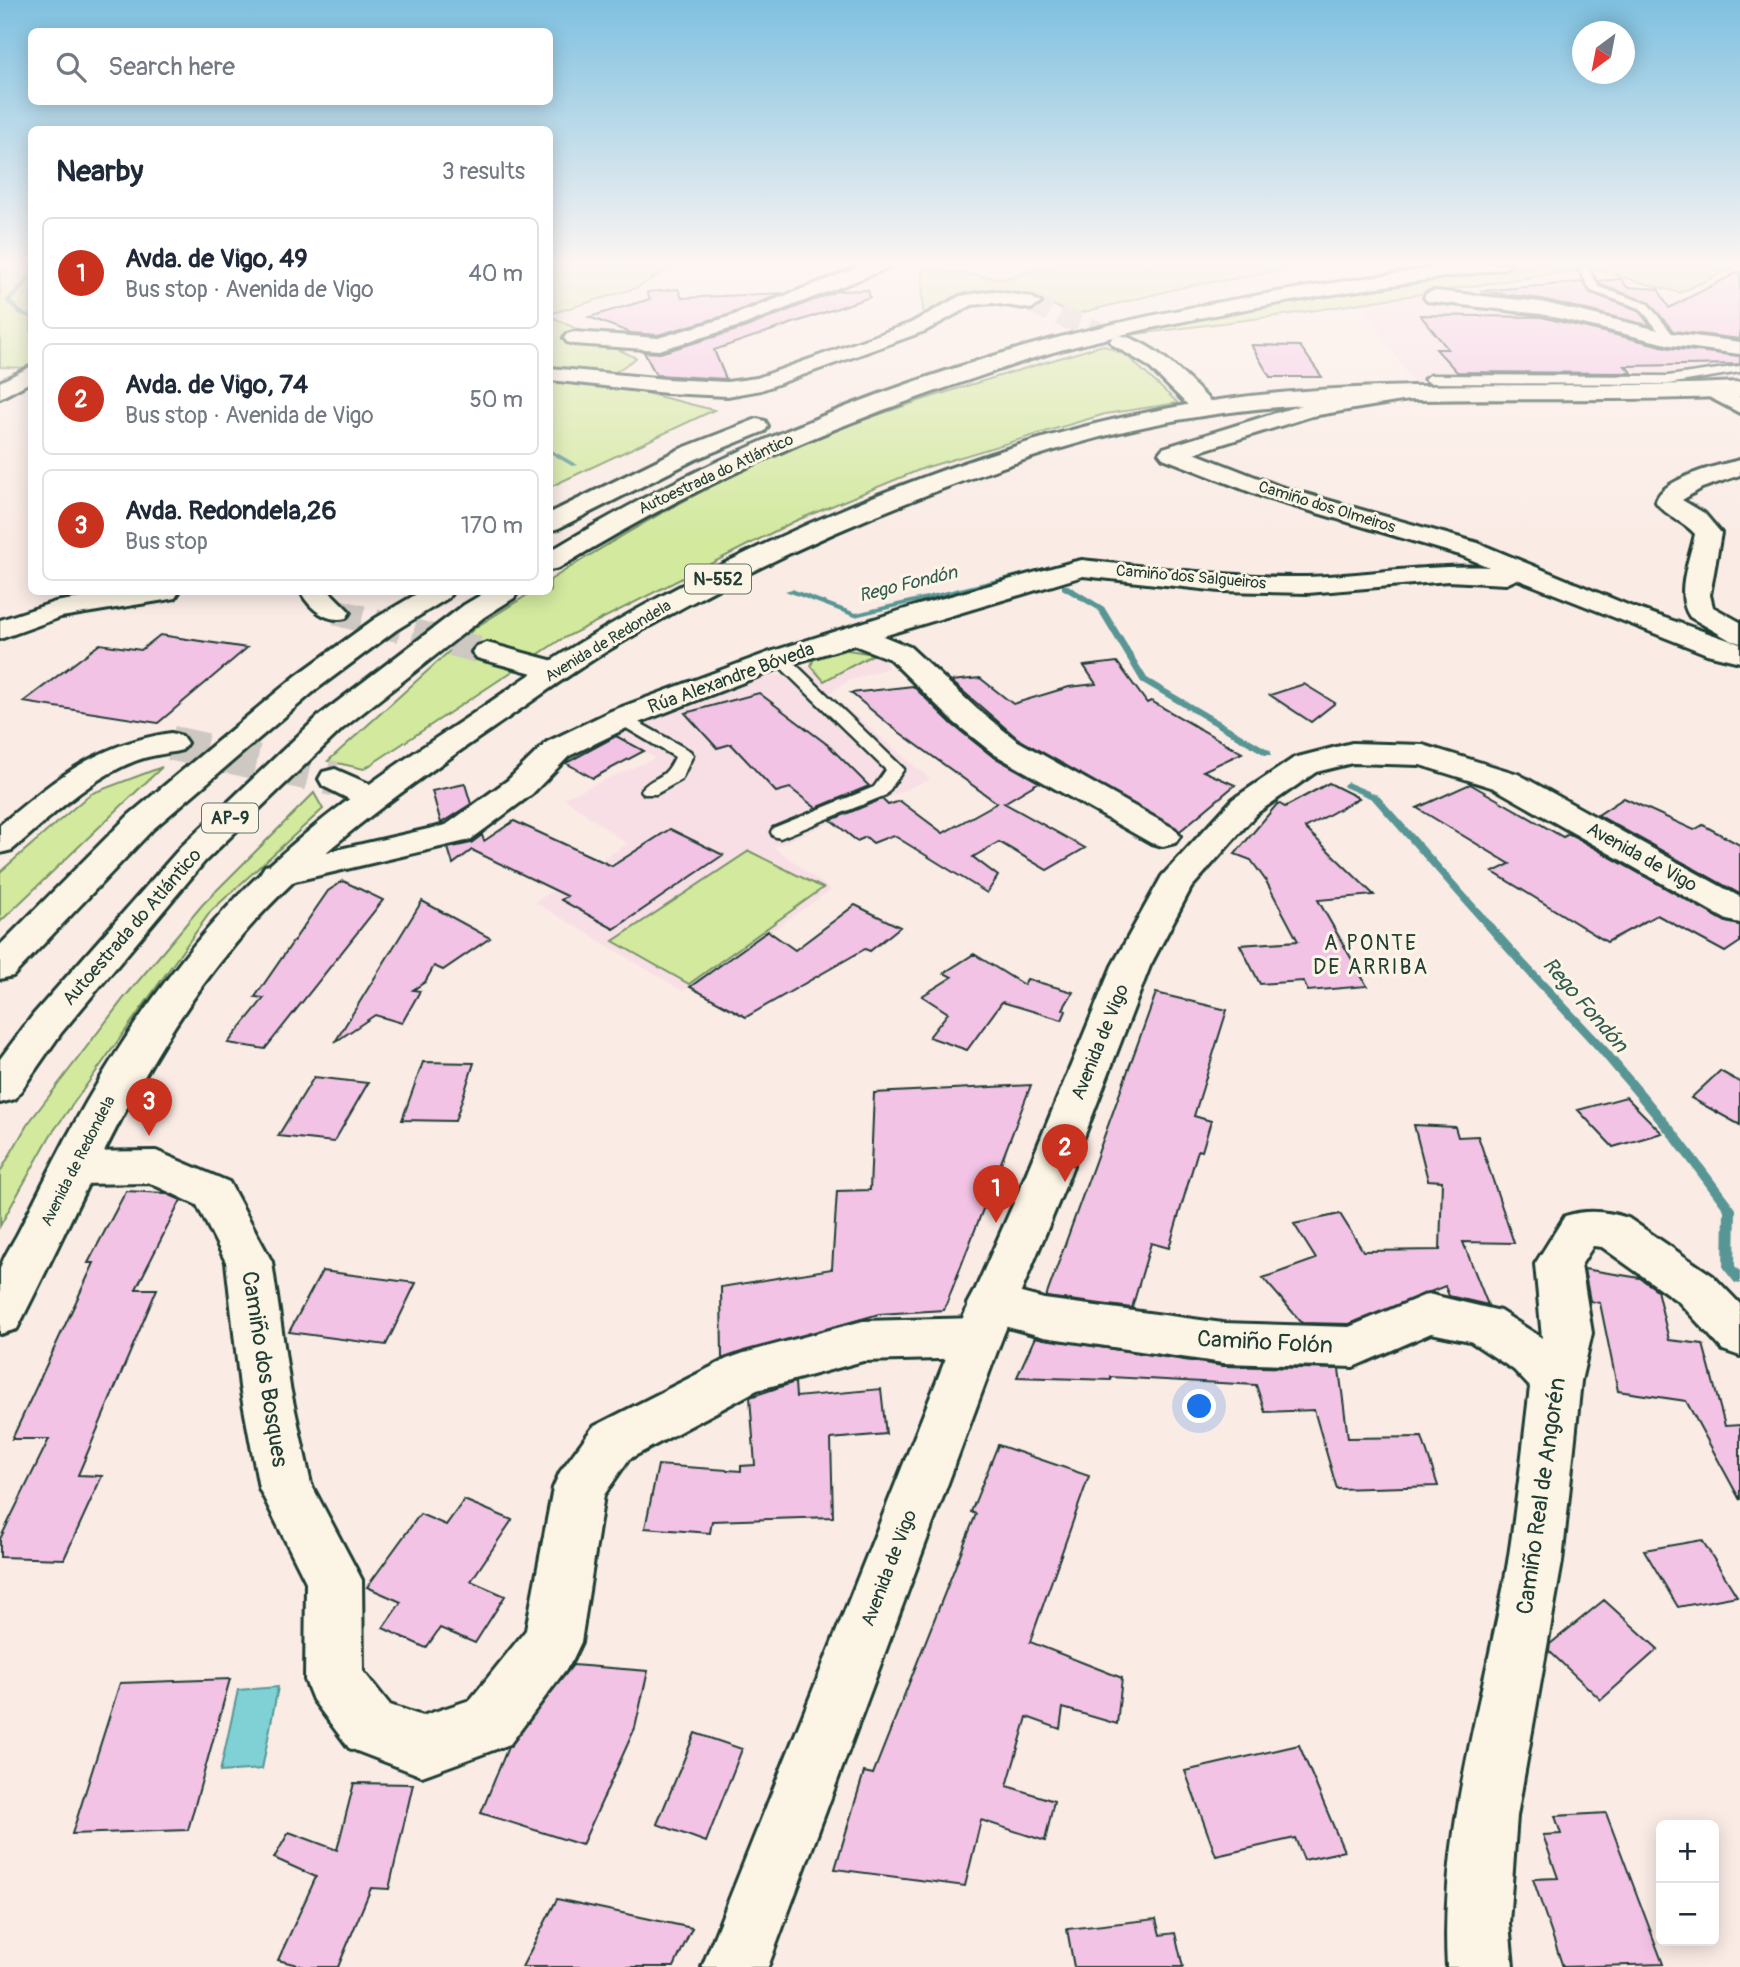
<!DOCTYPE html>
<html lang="en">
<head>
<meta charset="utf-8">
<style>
	:root { --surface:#fff; --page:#f2f2f3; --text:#1f2937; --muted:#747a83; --line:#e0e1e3; --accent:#c8321e }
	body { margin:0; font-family:Pangolin,sans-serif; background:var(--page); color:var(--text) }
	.controls { position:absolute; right:21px; bottom:21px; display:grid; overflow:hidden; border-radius:10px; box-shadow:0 4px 18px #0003 }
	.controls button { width:63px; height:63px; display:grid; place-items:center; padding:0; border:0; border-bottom:2px solid var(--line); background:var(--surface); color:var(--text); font:35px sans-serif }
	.compass { position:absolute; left:1572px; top:21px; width:63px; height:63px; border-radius:50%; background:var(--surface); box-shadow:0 4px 18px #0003; rotate:212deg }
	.you { position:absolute; left:1200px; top:1407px; width:24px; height:24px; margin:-18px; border:5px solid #fff; border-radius:50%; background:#1a73e8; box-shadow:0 0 0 10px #1a73e833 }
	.badge { display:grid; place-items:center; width:46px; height:46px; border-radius:50%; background:var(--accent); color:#fff; font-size:23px; font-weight:700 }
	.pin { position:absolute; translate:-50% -58px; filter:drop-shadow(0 2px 4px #0008) }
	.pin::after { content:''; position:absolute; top:37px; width:24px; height:21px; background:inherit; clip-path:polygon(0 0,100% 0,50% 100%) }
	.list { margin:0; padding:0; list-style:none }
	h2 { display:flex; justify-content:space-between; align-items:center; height:91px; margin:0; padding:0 28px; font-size:30px }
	h2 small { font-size:23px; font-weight:400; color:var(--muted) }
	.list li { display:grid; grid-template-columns:46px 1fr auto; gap:21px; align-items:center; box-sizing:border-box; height:112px; margin:0 14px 14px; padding:0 14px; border:2px solid var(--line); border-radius:10px }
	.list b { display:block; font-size:26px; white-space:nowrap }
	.list p { margin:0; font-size:23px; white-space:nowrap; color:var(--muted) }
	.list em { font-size:23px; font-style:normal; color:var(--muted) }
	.icon { flex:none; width:38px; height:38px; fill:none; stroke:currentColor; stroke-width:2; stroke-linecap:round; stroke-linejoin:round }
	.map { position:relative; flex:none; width:1740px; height:1967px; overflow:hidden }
	.search { position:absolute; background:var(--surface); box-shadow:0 4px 18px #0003; left:28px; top:28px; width:525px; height:77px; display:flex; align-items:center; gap:18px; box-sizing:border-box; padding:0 24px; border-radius:10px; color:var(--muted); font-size:26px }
	.panel { position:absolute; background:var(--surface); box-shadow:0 4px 18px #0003; left:28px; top:126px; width:525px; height:469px; border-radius:10px }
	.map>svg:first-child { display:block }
	.built { fill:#f8dfe5 }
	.green { fill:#d2e99e; stroke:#789369; stroke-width:2 }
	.water { fill:#7fd1d5; stroke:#599695; stroke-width:2 }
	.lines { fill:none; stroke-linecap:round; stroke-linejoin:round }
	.stream { fill:#599695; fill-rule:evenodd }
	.building { fill:#f2c3e5; stroke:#1f3d34; stroke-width:2 }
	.street-tunnel-far2 { stroke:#cec8c2; stroke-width:21; stroke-dasharray:21 10; stroke-linecap:butt }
	.street-tunnel-far1 { stroke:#cec8c2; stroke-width:27; stroke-dasharray:27 13; stroke-linecap:butt }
	.street-tunnel { stroke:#cec8c2; stroke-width:35; stroke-dasharray:35 18; stroke-linecap:butt }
	.lane-casing { stroke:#1f3d34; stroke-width:5 }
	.street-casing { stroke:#1f3d34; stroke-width:6 }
	.secondary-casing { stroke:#1f3d34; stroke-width:6 }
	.highway-casing { stroke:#1f3d34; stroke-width:6 }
	.lane { fill:#fcf5e5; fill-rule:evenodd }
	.street { fill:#fcf5e5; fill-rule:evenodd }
	.secondary { fill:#fcf5e5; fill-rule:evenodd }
	.highway { fill:#fcf5e5; fill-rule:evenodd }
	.labels { text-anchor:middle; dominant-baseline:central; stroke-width:6; stroke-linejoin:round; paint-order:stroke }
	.far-street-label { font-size:16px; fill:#1f3d34; stroke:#fcf5e5 }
	.shield { fill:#fcf5e5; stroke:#617469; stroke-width:2 }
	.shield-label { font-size:18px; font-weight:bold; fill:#1f3d34 }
	.far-water-label { font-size:18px; font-style:italic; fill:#325b54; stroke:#fcf5e5 }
	.street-label { font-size:19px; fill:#1f3d34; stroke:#fcf5e5 }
	.neighbourhood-label { font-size:21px; letter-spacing:2px; fill:#1f3d34; stroke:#fcf5e5 }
	.water-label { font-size:21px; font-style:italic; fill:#325b54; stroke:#fcf5e5 }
	.near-street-label { font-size:23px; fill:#1f3d34; stroke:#fcf5e5 }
</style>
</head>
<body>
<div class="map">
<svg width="1740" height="1967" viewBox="0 0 1740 1967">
	<rect width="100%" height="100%" fill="#faebe5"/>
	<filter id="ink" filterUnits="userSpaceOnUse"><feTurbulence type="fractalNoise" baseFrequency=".0143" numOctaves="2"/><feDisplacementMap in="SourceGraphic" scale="14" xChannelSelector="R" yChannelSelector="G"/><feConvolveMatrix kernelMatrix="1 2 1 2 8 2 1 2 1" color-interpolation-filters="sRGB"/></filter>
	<g filter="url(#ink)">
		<!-- built -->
		<path class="built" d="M1411,296L1539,309L1740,352V382L1673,387H1416L1361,304Z
			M858,650L887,662L888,668L848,681L829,693L930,779L774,847L831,890L683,991L535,902L627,844L564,798L655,758L612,734L754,676L785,675L810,666L816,652Z"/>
		<!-- green -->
		<path class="green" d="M0,264H31V368L0,367Z
			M550,264H678L636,288L550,314Z
			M1056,264H1323L1188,286L1072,315L1044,300L996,292L953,298L923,320L922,268L1004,279Z
			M1543,264H1740L1680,293L1589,268L1284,315L1130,335C1266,303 1404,280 1543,264Z
			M550,316L636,358L601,382L714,410L550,487Z
			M1103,345L1127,356L1178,403L1105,414L924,468L795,521L560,640L364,769L328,761L476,627L532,592H550V580C619,536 692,494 767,459C875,410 991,379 1103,345Z
			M828,647L874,654L824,681L811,666L816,652Z
			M162,767L0,922V872L90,794Z
			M314,793L323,809L211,911L50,1136L0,1226V1172L27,1125L124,998L203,904Z
			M749,851L823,888L689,984L613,941Z"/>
		<!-- water -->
		<path class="water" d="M278,1687L262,1769L220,1772L238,1690Z"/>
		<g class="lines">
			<!-- stream -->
			<path class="stream" d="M30,274H32V279L11,301L23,312L32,316V319L19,314L5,301Z
				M550,449L576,464L577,465L572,466L550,453Z
				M1038,569L1042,571L1041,573L855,617L785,591L792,589L856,613Z
				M1062,585H1068L1104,607L1147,678L1271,751V755H1265L1141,682L1098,610L1062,589Z
				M1347,782L1378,795L1525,960L1606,1046L1678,1132L1734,1206L1736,1209L1735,1266L1740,1271V1284L1735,1283L1723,1268L1724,1210L1670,1138L1598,1052L1517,964L1372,799L1344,787L1343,785Z"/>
		</g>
		<!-- building -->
		<path class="building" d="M1740,271V339L1673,331L1649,302L1601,285L1599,281L1621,279L1627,287L1658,289L1669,308Z
			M1583,282L1590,293L1638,310L1651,326L1542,299L1481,291Z
			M678,289L682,298L783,293L728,315L658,335L631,333L589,317L650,299L647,292Z
			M868,290L870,297L714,350L726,379L656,375L644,352L660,353L744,328L837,291Z
			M1420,315L1541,317L1670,348L1740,356V364L1625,366L1632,373L1457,372L1436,349H1448Z
			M1251,345L1300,346L1322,377H1270Z
			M160,635L247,648L158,723L23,702L100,644L141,650Z
			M1117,662L1147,703L1151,701L1242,753L1203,771L1235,785L1180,831L1017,738L951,681L980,678L1013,704L1069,687L1096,684L1084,666Z
			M1304,684L1335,703L1311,722L1270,695Z
			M913,686L953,725L992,756L1039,782L1004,803L1085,848L1047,870L999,842L973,857L998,876L987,893L893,835L873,843L866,837L857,841L831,820L882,799L888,805L900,801L943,833L997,803L892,727L851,693Z
			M759,693L828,745L869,786L816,808L790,788L776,792L731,744L717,748L685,713Z
			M616,736L644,751L593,778L566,763Z
			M1329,783L1359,798L1305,828L1374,895L1318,900L1367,986L1308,991L1303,981L1260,984L1240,945L1298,941L1266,881L1251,860L1235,854L1278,803L1285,807Z
			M465,784L471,804L441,823L432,791Z
			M1470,784L1563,837L1569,834L1726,922L1740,925V942L1725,952L1657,915L1607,942L1493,872L1510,864L1417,808Z
			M1624,798L1694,830L1703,825L1740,845V894L1598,815Z
			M514,821L612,866L670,829L723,855L614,929L561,900L567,896L472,850L453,864L448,848L471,843L482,835L484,841Z
			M343,881L383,900L265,1049L228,1043L264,998L255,997L328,891Z
			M422,901L490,938L443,970L434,966L425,982L413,990L420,991L402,1023L375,1015L335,1042Z
			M855,905L900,927L870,951L865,949L746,1017L690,987L768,931L795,950Z
			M974,954L1024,985L1027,979L1073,992L1063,1009L1066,1011L1062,1020L1002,1002L967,1050L929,1037L948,1013L922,996L952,977L944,973Z
			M1156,993L1227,1010L1194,1116L1211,1121L1202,1151L1198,1150L1169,1248L1151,1243L1132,1308L1046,1297Z
			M423,1062L474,1063L455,1121L402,1120Z
			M1720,1071L1740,1082V1125L1691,1098Z
			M314,1077L368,1083L334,1142L278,1136Z
			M1031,1085L944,1310L879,1314L722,1359L721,1287L832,1269L837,1191L870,1190L874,1093Z
			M1626,1097L1662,1133L1613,1147L1578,1110Z
			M1414,1125L1455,1127L1458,1137L1478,1136L1514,1243L1463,1242L1488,1305L1449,1296L1445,1286L1349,1324L1302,1323L1263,1278L1316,1259L1294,1224L1340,1214L1363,1251L1440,1250L1442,1181L1428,1180Z
			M126,1191L165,1193L181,1200L136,1289H157L78,1475L102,1476L64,1559L0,1557V1539L49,1439H12L94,1263H88Z
			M1584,1269L1640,1278L1657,1290L1669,1340L1703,1344L1725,1426L1740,1425V1500L1686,1401L1618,1391L1600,1303L1590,1301Z
			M322,1271L416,1283L386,1345L289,1332Z
			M1035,1337L1223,1366L1339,1369L1348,1438L1422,1437L1438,1486L1337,1489L1314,1410L1265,1412L1256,1385L1111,1377V1380L1017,1377Z
			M795,1382L796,1397L881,1389L886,1434L831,1439L833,1517L712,1521L710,1533L645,1528L658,1465L741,1471V1466L755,1465L750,1397Z
			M998,1445L1089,1476L1030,1642L1122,1678L1117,1724L1063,1708L1060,1729L1027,1717L1007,1786L1054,1801L1045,1841L981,1820L965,1886L835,1869L864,1772L873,1774L976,1514L971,1512Z
			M464,1500L512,1520L471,1581L505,1596L475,1643L440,1628L426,1648L383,1628L401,1602L367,1587L420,1514L446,1525Z
			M1702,1540L1737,1596L1678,1607L1644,1550Z
			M1604,1600L1658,1649L1601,1700L1549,1651L1550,1644Z
			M573,1665L648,1671L635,1728L582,1845L481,1813L508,1747Z
			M230,1679L188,1830L72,1834L120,1683Z
			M695,1733L742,1749L706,1842L657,1824Z
			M1299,1745L1344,1851L1304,1860L1295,1838L1216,1856L1185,1771Z
			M354,1783L413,1784L389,1889L371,1888L338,1967H305L278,1960L316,1877L274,1858L289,1832L337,1850Z
			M1606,1813L1663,1964L1563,1967L1533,1879L1558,1878L1543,1835L1561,1834L1555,1816Z
			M557,1899L692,1928L674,1967H522Z
			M1156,1919L1160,1935L1175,1933L1183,1967H1074L1067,1929Z"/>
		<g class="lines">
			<!-- street-tunnel-far2 -->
			<path class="street-tunnel-far2" d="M1031,303L1120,341"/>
			<!-- street-tunnel-far1 -->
			<path class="street-tunnel-far1" d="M336,612L487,652"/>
			<!-- street-tunnel -->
			<path class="street-tunnel" d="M171,743L335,779"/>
			<defs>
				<path id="lane" d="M1580,268H1588L1599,287L1648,304L1675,337V341H1667L1640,308L1591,291L1579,270Z
					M1740,366V372L1668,384L1430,383L1424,379L1430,375L1668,376Z
					M780,653L786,655L904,769L886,795L780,838L773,836L771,832L773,828L874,787L886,770L774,661L772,658Z
					M622,713L690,751L693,755L681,780L656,794H644L641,790C656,773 663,783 675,757L616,722L614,718Z"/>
				<path id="street" d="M867,264H891L888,268L743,325L659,350L574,344L567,342L564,338L567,334L574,332L658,338L729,317Z
					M992,291L1031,297L1041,303L1031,309L992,303L972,305L925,331L761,390L727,396L666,393L550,380V368L666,379L727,382L757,378L911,323L960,296Z
					M1434,291L1541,302L1671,333L1740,342V354L1671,345L1541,314L1427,301L1424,297L1427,293Z
					M1120,335C1157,344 1186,377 1212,403L1215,408L1212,413H1196L1148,366L1113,345L1110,341L1113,337Z
					M32,366V381L0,398V382Z
					M1715,384L1740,397V413L1707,396L1704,391L1707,386Z
					M1412,386L1420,388L1423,393L1420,398L1312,416L1194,453L1281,487L1478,543L1630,606L1740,644V662L1707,654L1517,579L1506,584L1448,581L1308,593L1220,591L1083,576L883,636L910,647L977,709L1016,740L1175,829L1180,836L1175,843L1163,846L1151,843L994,754L955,723L890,659L854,645L790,664L633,725L569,756L532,794L470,840L278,885L265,882L260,874L265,866L446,825L508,780L547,742L611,711L770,652L915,606L1073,562L1082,560C1157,568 1232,578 1307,577C1368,575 1428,564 1489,567L1460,555L1263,497L1163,458L1159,453L1163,448L1308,403Z
					M1740,460V475L1702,488L1682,500L1704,513L1721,533L1710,595L1713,607L1740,622V643L1730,640L1690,617C1674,594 1690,559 1695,534C1684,521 1665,516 1656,502C1660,479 1719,465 1740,460Z
					M117,592H179L175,598L165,600L61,617L0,639V620L55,602Z
					M301,592H330L350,612L346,618C327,623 309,608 301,592Z
					M487,643L565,664L570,670L565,676L555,679L477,658L472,652L477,646Z
					M171,733L182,736L187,743L182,750C166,754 150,755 135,761C88,779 50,818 12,850L0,853V825C57,778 94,745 171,733Z
					M335,769L383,790L388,797L383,804L371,807L359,804L323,786L319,779L323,772Z
					M156,1151L229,1182L272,1262L290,1387L311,1484L362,1580L363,1671L390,1705L422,1716L470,1700L526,1630L553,1488L560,1472L593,1427L727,1359L744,1353L863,1321L977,1318L967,1304L974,1291L991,1285L1044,1299L1223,1323L1349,1327L1428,1294L1500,1311L1542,1338L1535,1264L1565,1216C1587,1209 1607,1211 1628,1218L1713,1276L1740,1304V1356L1723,1350L1679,1302L1602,1247L1593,1246L1581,1265L1592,1333L1581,1381L1562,1562L1517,1816L1509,1923L1513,1967H1447C1439,1829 1485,1697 1508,1562C1517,1504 1523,1445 1530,1387L1514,1370L1470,1341L1431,1333L1353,1367L1223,1363L1044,1337L993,1323L1002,1338L995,1352L978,1358L863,1361L757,1390L629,1459L604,1495L581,1642L572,1661L510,1744L422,1776L349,1748L313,1700L305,1680L306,1582L259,1488L240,1387L226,1262L197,1205L150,1183L74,1184L59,1179L52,1168L59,1157L74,1152Z"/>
				<path id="secondary" d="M1352,743L1423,745L1518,774L1740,897V923L1727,920L1494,788L1420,765L1352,763L1316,772L1257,813L1191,888L1150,966L1064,1189L1002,1338L768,1967H702L954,1338L1020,1189L1112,966L1162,876L1233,799L1294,758Z"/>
				<path id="highway" d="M1465,264H1511L1502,269C1355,290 1207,311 1064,349C1030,358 996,371 963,382C821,429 687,489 559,568L550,570V551C704,458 876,387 1049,340C1185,304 1326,283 1465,264Z
					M1740,382V396C1561,405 1380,389 1202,416C1112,429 1024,458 939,490C824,534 712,587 607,651C568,675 531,702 493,728C401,791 307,857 235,944C138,1059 85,1197 17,1329L0,1334C0,1314 0,1289 0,1269C3,1257 13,1243 19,1231C35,1199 51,1167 68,1135C114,1050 169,968 236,898C303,828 384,772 465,719C504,693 541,666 581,642C750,540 966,447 1159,410C1350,372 1547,392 1740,382Z
					M757,419L765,421L768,426L765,431L696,459L559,528L550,531V513L680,449Z
					M420,592H452L448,598L396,630L318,688L153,829L13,976L0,979V945L129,815L296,676L376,618Z
					M486,592H518L514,598L484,617L342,729L205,861L61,1033L15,1099L0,1103V1059L33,1015L181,847L320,715L464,605Z"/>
			</defs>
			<!-- lane casing -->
			<use href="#lane" class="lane-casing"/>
			<!-- street casing -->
			<use href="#street" class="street-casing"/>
			<!-- secondary casing -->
			<use href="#secondary" class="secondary-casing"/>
			<!-- highway casing -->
			<use href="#highway" class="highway-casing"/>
			<!-- lane -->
			<use href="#lane" class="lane"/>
			<!-- street -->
			<use href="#street" class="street"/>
			<!-- secondary -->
			<use href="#secondary" class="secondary"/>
			<!-- highway -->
			<use href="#highway" class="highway"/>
		</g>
	</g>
	<!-- sky -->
	<linearGradient id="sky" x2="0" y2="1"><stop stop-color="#7ec0e0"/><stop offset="0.49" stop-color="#fdf6f3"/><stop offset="1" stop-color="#fdf6f3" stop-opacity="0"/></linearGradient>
	<rect width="1740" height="539" fill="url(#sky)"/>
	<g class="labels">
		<!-- far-street labels -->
		<g class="far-street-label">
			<text transform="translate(716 474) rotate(-25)">Autoestrada do Atlántico</text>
			<text transform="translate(1327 507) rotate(17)">Camiño dos Olmeiros</text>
			<text transform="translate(1191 577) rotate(5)">Camiño dos Salgueiros</text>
			<text transform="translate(608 641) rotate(-31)">Avenida de Redondela</text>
			<text transform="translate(78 1161) rotate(-63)">Avenida de Redondela</text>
		</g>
		<!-- shield labels -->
		<g class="shield">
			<rect x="685" y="564.5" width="66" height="29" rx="5"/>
			<rect x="202" y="803.5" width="56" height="29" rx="5"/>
		</g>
		<g class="shield-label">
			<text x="718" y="579">N-552</text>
			<text x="230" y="818">AP-9</text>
		</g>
		<!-- far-water labels -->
		<g class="far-water-label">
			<text transform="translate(908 584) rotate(-14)">Rego Fondón</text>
		</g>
		<!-- street labels -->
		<g class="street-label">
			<text transform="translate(731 678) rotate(-20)">Rúa Alexandre Bóveda</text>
			<text transform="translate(1642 857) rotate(29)">Avenida de Vigo</text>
			<text transform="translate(132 927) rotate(-49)">Autoestrada do Atlántico</text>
			<text transform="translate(1100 1042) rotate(-68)">Avenida de Vigo</text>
			<text transform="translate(889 1568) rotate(-69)">Avenida de Vigo</text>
		</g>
		<!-- neighbourhood labels -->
		<g class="neighbourhood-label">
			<text x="1371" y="943">A PONTE<tspan x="1371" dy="24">DE ARRIBA</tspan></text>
		</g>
		<!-- water labels -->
		<g class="water-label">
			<text transform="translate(1585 1005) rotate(49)">Rego Fondón</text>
		</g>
		<!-- near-street labels -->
		<g class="near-street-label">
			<text transform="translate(1265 1342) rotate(3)">Camiño Folón</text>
			<text transform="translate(265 1369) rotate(81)">Camiño dos Bosques</text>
			<text transform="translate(1541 1496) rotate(-82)">Camiño Real de Angorén</text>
		</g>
	</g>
</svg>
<div class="controls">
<button>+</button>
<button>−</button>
</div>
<svg class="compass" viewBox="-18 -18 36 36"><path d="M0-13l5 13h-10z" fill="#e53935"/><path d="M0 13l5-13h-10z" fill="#747a83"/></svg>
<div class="you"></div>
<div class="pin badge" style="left:996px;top:1223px">1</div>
<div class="pin badge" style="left:1065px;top:1182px">2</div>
<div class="pin badge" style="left:149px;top:1136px">3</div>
<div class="search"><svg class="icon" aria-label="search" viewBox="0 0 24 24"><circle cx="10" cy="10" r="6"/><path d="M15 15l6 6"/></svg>Search here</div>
<section class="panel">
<h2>Nearby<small>3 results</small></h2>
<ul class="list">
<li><span class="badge">1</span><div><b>Avda. de Vigo, 49</b><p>Bus stop · Avenida de Vigo</p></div><em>40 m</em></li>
<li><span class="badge">2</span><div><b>Avda. de Vigo, 74</b><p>Bus stop · Avenida de Vigo</p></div><em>50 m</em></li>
<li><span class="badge">3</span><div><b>Avda. Redondela,26</b><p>Bus stop</p></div><em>170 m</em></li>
</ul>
</section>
</div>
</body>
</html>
